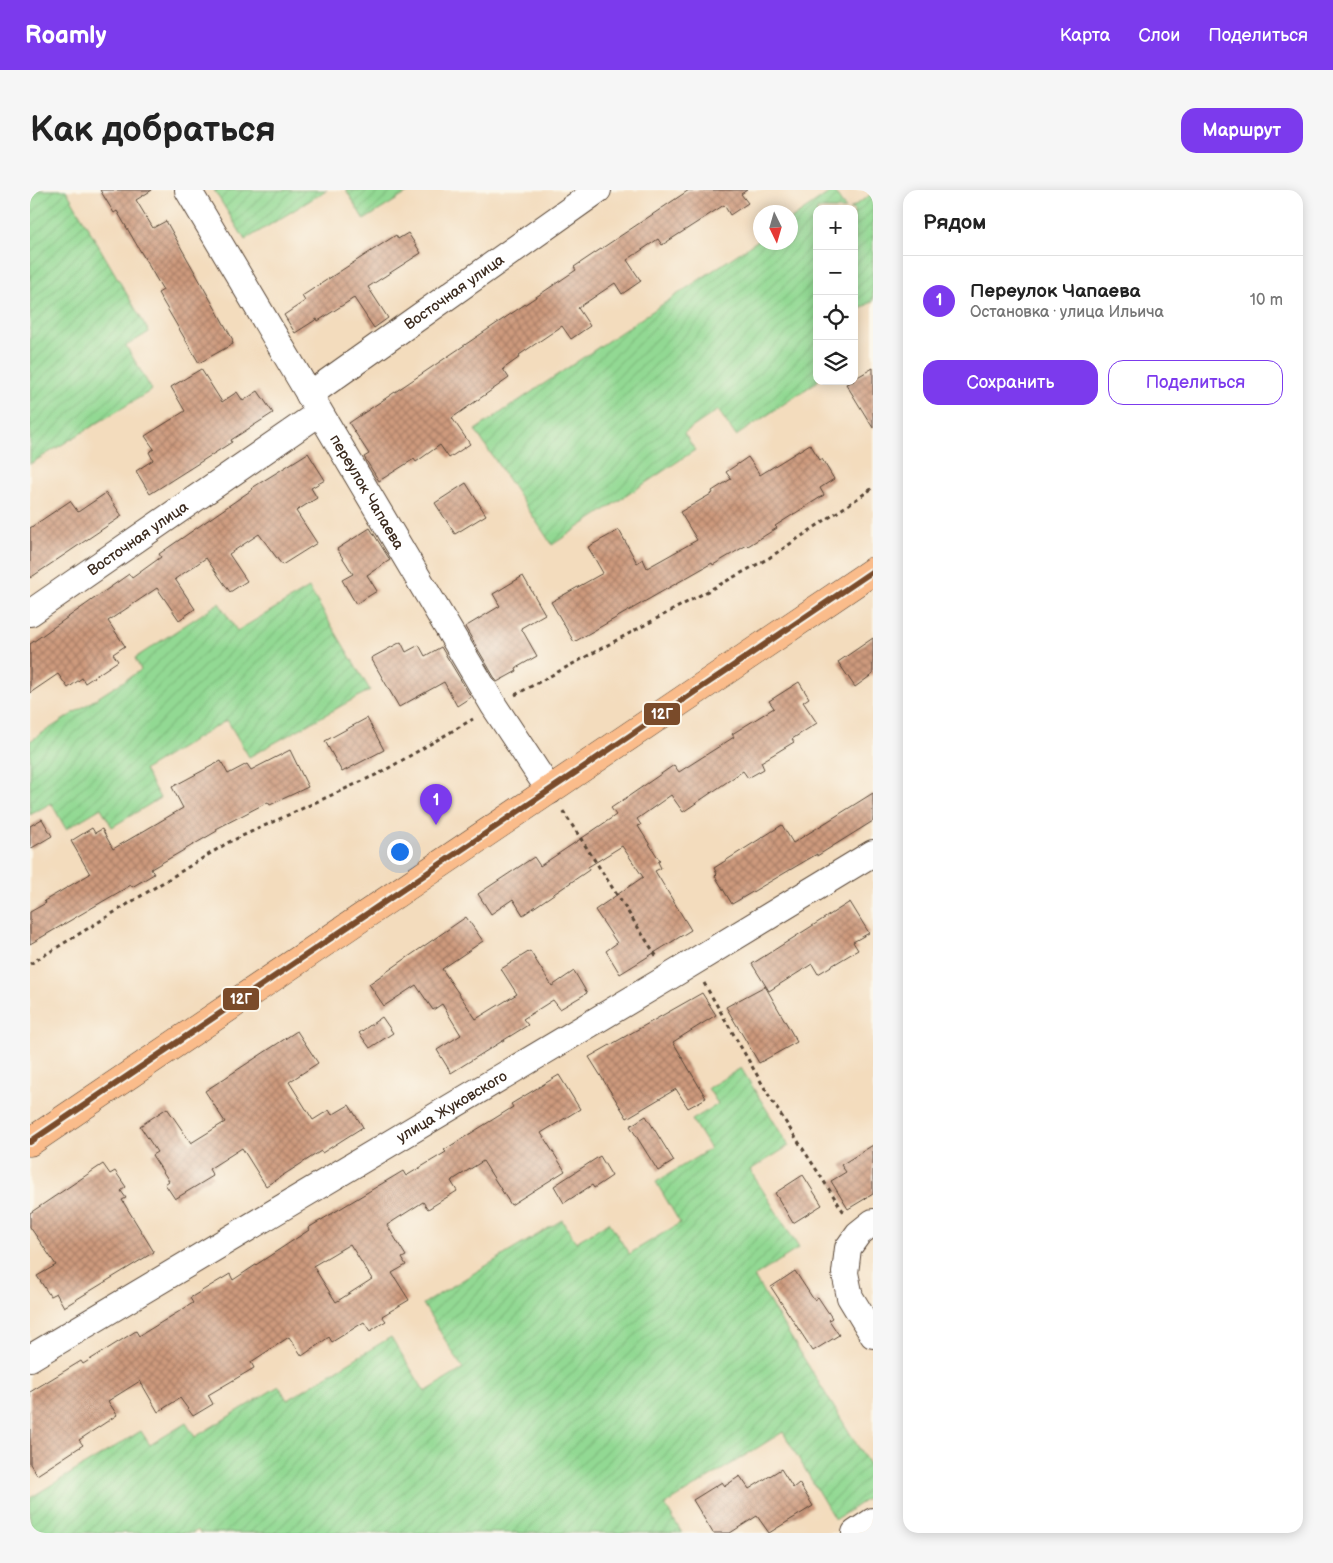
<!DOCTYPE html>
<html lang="ru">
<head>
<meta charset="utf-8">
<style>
	:root { --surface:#fff; --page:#f6f6f6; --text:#222; --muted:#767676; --line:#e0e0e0; --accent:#7c3aed }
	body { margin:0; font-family:"Balsamiq Sans",sans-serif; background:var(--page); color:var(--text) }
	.controls { position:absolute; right:15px; top:15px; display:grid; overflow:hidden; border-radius:10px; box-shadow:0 2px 12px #0003 }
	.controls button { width:45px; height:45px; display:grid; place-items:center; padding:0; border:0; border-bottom:1px solid var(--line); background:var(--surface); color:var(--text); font:25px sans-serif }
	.compass { position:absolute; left:723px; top:15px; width:45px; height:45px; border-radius:50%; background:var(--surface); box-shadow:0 2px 12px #0003; rotate:175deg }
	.you { position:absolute; left:369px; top:661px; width:18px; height:18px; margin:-12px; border:4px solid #fff; border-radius:50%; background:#1a73e8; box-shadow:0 0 0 8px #1a73e833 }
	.badge { display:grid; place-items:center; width:32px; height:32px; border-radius:50%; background:var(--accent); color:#fff; font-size:16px; font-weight:700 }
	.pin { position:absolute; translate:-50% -41px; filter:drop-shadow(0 1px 2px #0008) }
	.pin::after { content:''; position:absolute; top:26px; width:18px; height:15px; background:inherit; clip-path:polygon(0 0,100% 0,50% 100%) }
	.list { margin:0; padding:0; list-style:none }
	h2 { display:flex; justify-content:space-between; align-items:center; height:65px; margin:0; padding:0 20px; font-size:21px }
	h2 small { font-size:16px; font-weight:400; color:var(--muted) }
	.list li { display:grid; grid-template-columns:32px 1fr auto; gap:15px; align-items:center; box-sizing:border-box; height:90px; padding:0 20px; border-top:1px solid var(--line) }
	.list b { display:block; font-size:19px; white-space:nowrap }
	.list p { margin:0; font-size:16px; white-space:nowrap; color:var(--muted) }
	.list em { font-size:16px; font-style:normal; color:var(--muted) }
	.actions { display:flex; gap:10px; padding:15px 20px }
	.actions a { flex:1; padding:11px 0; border:1px solid var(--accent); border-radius:15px; text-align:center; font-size:18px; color:var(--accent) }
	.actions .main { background:var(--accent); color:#fff }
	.icon { flex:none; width:28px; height:28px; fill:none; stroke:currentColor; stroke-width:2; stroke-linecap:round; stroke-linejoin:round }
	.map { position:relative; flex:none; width:843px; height:1343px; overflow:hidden; border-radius:15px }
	header { display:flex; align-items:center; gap:30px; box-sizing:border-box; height:70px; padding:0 25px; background:var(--accent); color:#fff }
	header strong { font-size:24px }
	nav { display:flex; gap:28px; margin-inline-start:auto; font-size:18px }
	.intro { display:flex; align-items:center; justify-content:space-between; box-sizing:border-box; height:120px; padding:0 30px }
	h1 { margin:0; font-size:35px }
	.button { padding:12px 22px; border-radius:15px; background:var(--accent); color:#fff; font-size:18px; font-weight:700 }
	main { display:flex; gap:30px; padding:0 30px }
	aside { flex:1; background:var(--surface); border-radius:15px; box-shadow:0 2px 12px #0003 }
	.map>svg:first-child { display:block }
	.garden { fill:url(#garden-furrows); stroke:#668258 }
	.building { fill:url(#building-cross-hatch); fill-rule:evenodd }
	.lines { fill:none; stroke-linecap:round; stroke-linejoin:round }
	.minor-casing { stroke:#574536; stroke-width:28 }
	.major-casing { stroke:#574536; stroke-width:29 }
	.path { stroke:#574536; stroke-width:3; stroke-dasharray:4 4; stroke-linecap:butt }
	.minor { stroke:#fff; stroke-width:26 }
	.major { stroke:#fabc8b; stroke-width:28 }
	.bus-1-casing { stroke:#fbf7ec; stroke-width:10 }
	.bus-1 { stroke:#7a4b2a; stroke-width:6 }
	.labels { text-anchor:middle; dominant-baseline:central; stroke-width:5; stroke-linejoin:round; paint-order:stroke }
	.street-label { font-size:15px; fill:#3b2a1e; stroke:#fbf7ec }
	.line-badge { stroke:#fbf7ec; stroke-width:2 }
	.badge-label { font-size:14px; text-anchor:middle; font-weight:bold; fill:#fff }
</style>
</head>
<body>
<header>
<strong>Roamly</strong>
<nav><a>Карта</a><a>Слои</a><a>Поделиться</a></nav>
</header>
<div class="intro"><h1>Как добраться</h1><a class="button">Маршрут</a></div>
<main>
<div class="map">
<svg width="843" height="1343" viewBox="0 0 843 1343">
	<defs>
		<pattern id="garden-furrows" width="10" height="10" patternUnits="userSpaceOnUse" patternTransform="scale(1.25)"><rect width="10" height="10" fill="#92d993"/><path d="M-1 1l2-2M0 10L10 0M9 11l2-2" fill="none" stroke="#7fba7e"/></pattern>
		<pattern id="building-cross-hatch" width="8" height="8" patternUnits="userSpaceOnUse" patternTransform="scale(1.25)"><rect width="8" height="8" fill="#ce9a7d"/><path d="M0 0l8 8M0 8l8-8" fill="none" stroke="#a87e66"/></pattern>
	</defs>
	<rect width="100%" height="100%" fill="#fbf7ec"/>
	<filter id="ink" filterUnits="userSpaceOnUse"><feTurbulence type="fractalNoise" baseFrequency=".02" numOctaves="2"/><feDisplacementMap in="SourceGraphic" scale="10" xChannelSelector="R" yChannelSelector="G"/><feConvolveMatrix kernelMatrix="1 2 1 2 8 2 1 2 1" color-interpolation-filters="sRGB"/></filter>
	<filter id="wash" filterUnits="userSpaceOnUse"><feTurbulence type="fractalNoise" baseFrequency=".0096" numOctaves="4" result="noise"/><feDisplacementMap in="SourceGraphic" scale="20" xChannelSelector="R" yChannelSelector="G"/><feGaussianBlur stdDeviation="1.12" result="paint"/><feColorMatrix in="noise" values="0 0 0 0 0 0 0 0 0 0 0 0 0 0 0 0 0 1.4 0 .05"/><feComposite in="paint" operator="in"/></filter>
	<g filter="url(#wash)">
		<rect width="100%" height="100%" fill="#f3dcbd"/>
		<!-- garden -->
		<path class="garden" d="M0,0H36L119,142L96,156L122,200L0,274Z
			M184,0H297L215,50Z
			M316,0H382L334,30Z
			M803,0L816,19H787L788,191L706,246L688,220L654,243L665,260L522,355L445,240L730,49L731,52H761V29Z
			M843,3V111L824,123V19H820Z
			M279,398L340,500L219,567L197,530L114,580L130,608L82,637L71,618L36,639L21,613L0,625V551L111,480L105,468L189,413L207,441Z
			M711,878L759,956L720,980L769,1058L724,1087L843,1281V1305L805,1330L753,1242L635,1315L652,1343H170L168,1340L162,1343H0V1308L111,1241L120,1255L156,1233L165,1247L249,1196L257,1210L361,1147L395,1202L433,1179L393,1114L532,1030L546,1052L579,1032L599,1064L650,1033L626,992L680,959L662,930L688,914L678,898Z"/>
		<g id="blocks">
			<!-- building -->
			<path class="building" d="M70,0H122L106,10L123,38L136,31L203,150L202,151L203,154L169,173L128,103L133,100L87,21L84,23Z
				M659,0H717L711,4L718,13L700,25L694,15L632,55L628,49L597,70L611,91L592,104L585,93L548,118L560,136L541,149L532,136L489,165L490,167L473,179L479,188L422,228L440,254L419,268L410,255L386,272L384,269L349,291L334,267L339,264L319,233L546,80L544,77Z
				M378,43L391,63L338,97L358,128L344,138L324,108L288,131L287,129L265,143L254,125L275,111L272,106L366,45L368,49Z
				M843,178V238L816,194L824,191V189Z
				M171,179L192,212L207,202L213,211L228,201L243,223L201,250L202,252L120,304L106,281L123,270L119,262L124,259L115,246L155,221L141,197Z
				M780,254L790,270L792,269L804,289L790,298L794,305L745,336L747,338L718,356L717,355L683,375L682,373L544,452L521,412L573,383L558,357L589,340L607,373L613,369L617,378L667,350L650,322L683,303L682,301L701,289L696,282L718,267L730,285Z
				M278,263L295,290L281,298L287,308L266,321L287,353L252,375L229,344L199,364L217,391L200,402L176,368L145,389L165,419L149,430L127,398L78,431L95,456L83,464L88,471L55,493L52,488L38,498L28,484L0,503V454L99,384L102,388L131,367L129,364L223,299L222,298Z
				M436,293L456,325L425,344L405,313Z
				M76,303L92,326L0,388V338L40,311L48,322Z
				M340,338L360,370L337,385L347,401L326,414L312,390L323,384L307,359Z
				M493,386L515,424L491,438L507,466L486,478L487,481L467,492L435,437L470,416L463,404Z
				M843,448V484L825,497L808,472Z
				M371,452L376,462L389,455L395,466L411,457L441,507L427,516L414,492L369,517L341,468Z
				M769,492L779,508L773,512L787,533L762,549L764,552L731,572L734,579L718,588L713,581L653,622L641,605L607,629L611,635L608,636L630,671L628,672L631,678L625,681L661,740L590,784L576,761L587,753L565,720L613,687L592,656L558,677L559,680L493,725L483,709L461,724L448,704L504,667L510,676L561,642L586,625L581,618L599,606L644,575L649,582L704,547L702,544L744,518L739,511Z
				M337,528L354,560L312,582L295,551Z
				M260,560L278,597L240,615L238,612L186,639L187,641L121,679L124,684L102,697L101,695L0,754V722L16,713L14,711L60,684L41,651L62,638L65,643L72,639L83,659L153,618L142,597L191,571L198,584L217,574L221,580Z
				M843,603V631L787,666V664L702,714L685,686L687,684L684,678L752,635L763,653Z
				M12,629L22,646L0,659V636Z
				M820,712L839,743L823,752L828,760L788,784L782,774L739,801L722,774Z
				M436,727L453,751L412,779L446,829L487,804L471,779L500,761L522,796L544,781L557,803L530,819L523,810L493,829L498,835L421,883L407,860L431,845L412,814L403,820L386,795L354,816L339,794Z
				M735,796L767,852L729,873L696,817Z
				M672,803L686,825L643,852L676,908L658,918L646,899L597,928L559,867Z
				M352,827L363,843L340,858L329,843Z
				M267,841L288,873L259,892L283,930L299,920L302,925L319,915L333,937L292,963L291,961L236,996L212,958L179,979L183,986L145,1009L135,994L139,991L122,965L127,962L110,936L137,918L161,953L195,932L175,901Z
				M529,885L550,919L511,943L535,981L481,1015L453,971L421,991L427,1001L398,1019L393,1012L357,1035L376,1066L372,1068L376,1075L362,1083L379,1110L352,1126L356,1131L340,1141L334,1132L302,1152L299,1147L272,1166L259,1147L221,1172L224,1178L178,1205L183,1214L163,1226L150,1208L128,1222L110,1191L78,1211L87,1225L49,1250L53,1255L7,1285L0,1274V1202L51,1171L53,1174L106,1141L109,1146L163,1113L160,1108L200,1084L203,1090L279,1040L278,1038L373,981L376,986L416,962L414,960L483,917L481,914ZM320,1054L342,1089L306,1112L283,1076Z
				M616,926L644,971L628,981L600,936Z
				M843,955V1004L818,1019L801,991L816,982L811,975Z
				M570,966L582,986L564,998L562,995L534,1013L524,996Z
				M73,974L80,984L85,981L96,997L91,1001L96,1008L92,1010L124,1062L34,1117L26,1103L20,1106L7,1086L26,1075L0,1037V1023Z
				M773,985L792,1015L763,1033L745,1003Z
				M765,1081L784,1110L788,1107L802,1128L799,1130L809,1145L783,1161L741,1097Z
				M751,1279L763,1298L769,1293L783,1316L739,1343L727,1326L700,1343H683L663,1310L692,1292L695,1296L710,1286L719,1299Z"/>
		</g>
	</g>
	<g filter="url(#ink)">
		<use href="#blocks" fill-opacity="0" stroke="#574536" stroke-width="1"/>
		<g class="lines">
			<defs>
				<g id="minor">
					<path id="s1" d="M158,0L464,516L520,601"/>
					<path id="s2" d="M279,205L568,0"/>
					<path id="s3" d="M0,423L289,223"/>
					<path d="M843,1032L828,1044L818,1058L815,1083L820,1107L843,1145"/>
					<path id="s4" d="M0,1168L639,787L843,663"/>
					<path d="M825,1343L843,1331"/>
				</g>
				<path id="major" d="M0,952L843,381"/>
			</defs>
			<!-- minor casing -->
			<use href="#minor" class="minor-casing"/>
			<!-- major casing -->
			<use href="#major" class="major-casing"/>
			<!-- path -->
			<path class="path" d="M485,505L739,368L843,298
				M533,621L627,767
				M0,774L199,652L352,582L443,529
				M674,793L742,911L815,1024"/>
			<!-- minor -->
			<use href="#minor" class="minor"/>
			<!-- major -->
			<use href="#major" class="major"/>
			<defs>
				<path id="bus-1" d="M0,952L843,381"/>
			</defs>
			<!-- bus-1 casing -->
			<use href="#bus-1" class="bus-1-casing"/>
			<!-- bus-1 -->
			<use href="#bus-1" class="bus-1"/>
		</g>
	</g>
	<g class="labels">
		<!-- street labels -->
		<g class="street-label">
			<text stroke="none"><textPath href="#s2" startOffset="178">Восточная улица</textPath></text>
			<text stroke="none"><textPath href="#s1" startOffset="351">переулок Чапаева</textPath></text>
			<text stroke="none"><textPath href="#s3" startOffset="131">Восточная улица</textPath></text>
			<text stroke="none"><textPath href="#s4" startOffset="491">улица Жуковского</textPath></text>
		</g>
	</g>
	<g class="line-badge">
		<rect x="613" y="512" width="38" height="24" rx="5" fill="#7a4b2a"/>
		<rect x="192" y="797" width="38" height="24" rx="5" fill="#7a4b2a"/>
	</g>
	<g class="badge-label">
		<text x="632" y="529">12Г</text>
		<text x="211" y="814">12Г</text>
	</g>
</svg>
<div class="controls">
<button>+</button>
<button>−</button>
<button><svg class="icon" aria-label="locate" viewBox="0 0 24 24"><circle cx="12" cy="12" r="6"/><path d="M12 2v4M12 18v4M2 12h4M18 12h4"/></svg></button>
<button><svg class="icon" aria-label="layers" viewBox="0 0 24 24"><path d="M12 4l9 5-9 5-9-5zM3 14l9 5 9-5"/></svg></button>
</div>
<svg class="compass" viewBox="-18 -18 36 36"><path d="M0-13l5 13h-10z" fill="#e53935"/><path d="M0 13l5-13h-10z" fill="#767676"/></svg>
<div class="you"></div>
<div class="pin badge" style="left:406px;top:635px">1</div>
</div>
<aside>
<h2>Рядом<small></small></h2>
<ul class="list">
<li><span class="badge">1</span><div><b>Переулок Чапаева</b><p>Остановка · улица Ильича</p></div><em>10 m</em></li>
</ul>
<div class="actions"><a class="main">Сохранить</a><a>Поделиться</a></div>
</aside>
</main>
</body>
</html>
